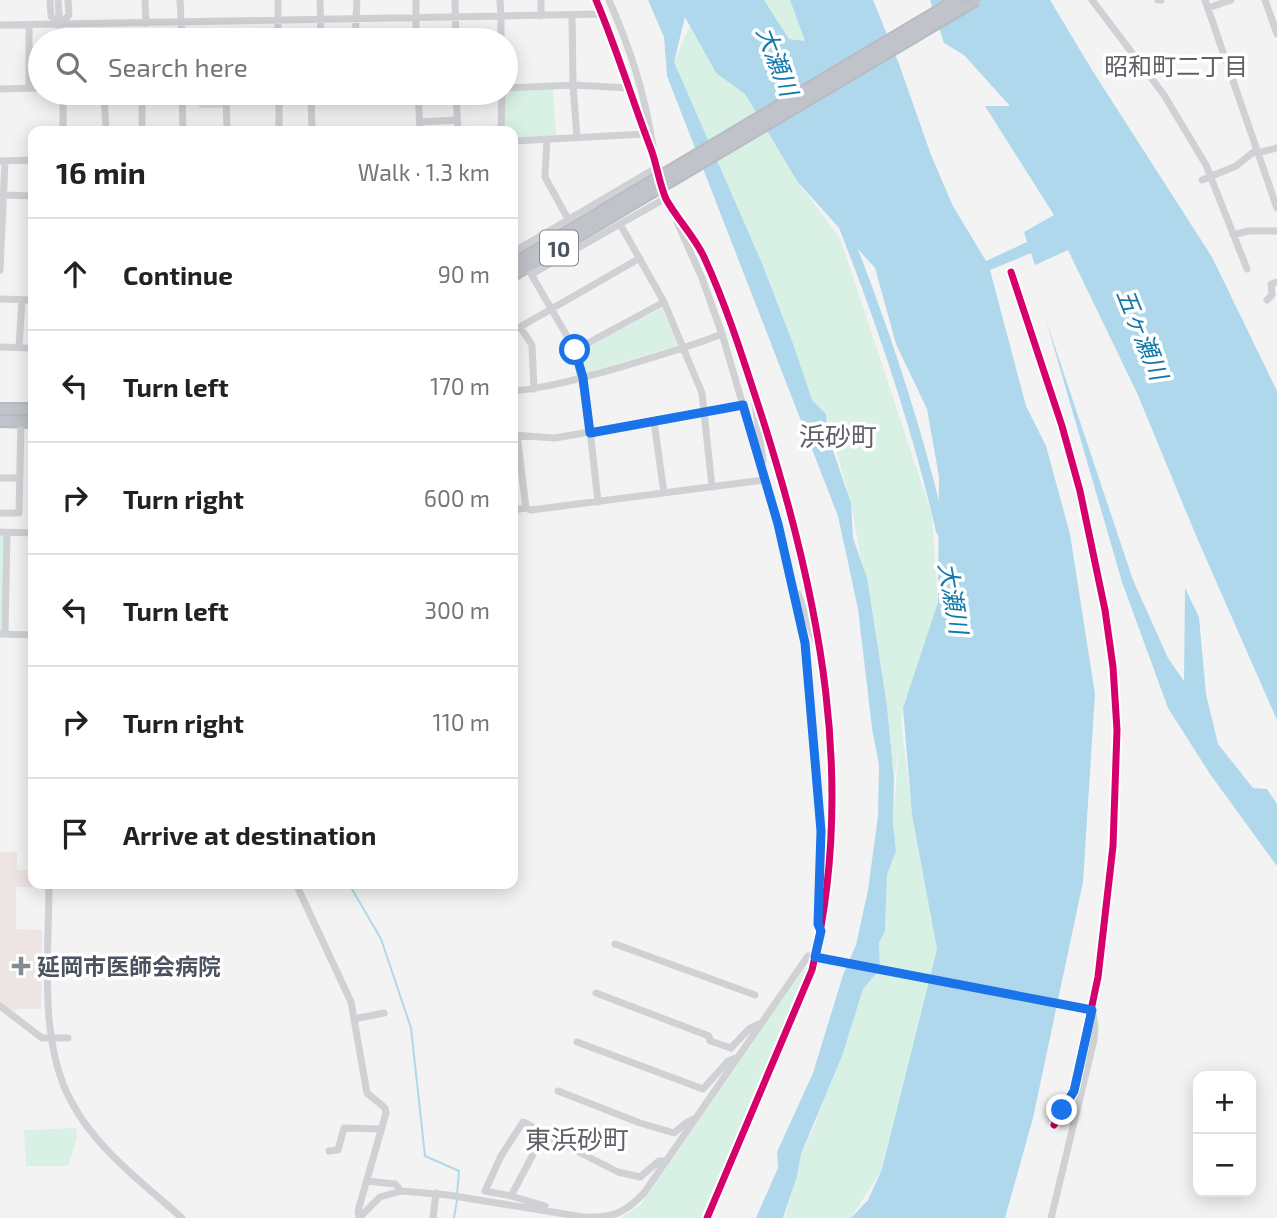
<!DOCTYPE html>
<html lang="en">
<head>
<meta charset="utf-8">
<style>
	:root { --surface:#fff; --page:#f2f2f2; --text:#222; --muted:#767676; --line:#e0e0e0 }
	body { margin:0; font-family:"Exo 2","Noto Sans JP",sans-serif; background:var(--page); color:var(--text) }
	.controls { position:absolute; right:21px; bottom:21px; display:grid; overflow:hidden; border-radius:14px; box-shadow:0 4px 18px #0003 }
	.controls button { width:63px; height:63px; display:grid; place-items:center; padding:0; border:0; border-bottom:2px solid var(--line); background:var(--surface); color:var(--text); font:35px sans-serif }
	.stop { position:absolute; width:21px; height:21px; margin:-16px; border:5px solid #1a73e8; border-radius:50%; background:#fff }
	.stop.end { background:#1a73e8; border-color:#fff; box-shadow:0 2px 7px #0008 }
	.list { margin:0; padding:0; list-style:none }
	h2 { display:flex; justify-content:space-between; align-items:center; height:91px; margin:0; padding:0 28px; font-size:30px }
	h2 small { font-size:23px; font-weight:400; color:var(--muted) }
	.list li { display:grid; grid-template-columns:46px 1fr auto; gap:21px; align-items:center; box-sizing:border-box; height:112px; padding:0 28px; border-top:2px solid var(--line) }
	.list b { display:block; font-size:26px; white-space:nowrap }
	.list em { font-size:23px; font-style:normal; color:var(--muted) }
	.icon { flex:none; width:38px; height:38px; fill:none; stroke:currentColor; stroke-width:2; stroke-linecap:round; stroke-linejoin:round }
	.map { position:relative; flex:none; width:1277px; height:1218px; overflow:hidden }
	.search { position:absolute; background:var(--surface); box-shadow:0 4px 18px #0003; left:28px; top:28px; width:490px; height:77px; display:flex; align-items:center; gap:18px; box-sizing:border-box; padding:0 24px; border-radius:38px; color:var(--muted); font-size:26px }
	.panel { position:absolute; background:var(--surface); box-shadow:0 4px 18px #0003; left:28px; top:126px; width:490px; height:763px; border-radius:14px }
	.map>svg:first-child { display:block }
	.education { fill:#e1e2e3 }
	.medical { fill:#ede5e4 }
	.green { fill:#d9f1e5 }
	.water { fill:#b0d8ec }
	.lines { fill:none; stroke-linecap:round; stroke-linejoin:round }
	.stream { stroke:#b0d8ec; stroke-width:2 }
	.river { stroke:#b0d8ec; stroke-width:10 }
	.highway-casing { stroke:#b8bcc2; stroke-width:14 }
	.minor { stroke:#cfd1d4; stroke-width:7 }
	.highway { stroke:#c0c3c9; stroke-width:10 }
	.highway-bridge-casing { stroke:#b8bcc2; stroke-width:14; stroke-linecap:butt }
	.highway-bridge { stroke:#c0c3c9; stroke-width:10 }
	.cycleway-casing { stroke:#fff; stroke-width:11 }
	.cycleway { stroke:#d6006c; stroke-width:7 }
	.route { stroke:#1a73e8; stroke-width:9 }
	.poi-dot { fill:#858b93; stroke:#fff; stroke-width:2.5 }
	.labels { text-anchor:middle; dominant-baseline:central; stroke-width:7; stroke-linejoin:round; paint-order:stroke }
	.shield { fill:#fff; stroke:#80878f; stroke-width:2 }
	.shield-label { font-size:21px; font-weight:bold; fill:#4a535f }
	.poi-label { font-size:23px; font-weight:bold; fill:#4a535f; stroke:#fff; text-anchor:start }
	.water-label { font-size:24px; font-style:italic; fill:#1379aa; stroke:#fff }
	.neighbourhood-label { font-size:24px; fill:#5f6167; stroke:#fff }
	.quarter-label { font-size:26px; fill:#5f6167; stroke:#fff }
</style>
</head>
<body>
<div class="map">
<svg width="1277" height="1218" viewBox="0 0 1277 1218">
	<rect width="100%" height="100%" fill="#f3f3f3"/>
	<!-- education -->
	<path class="education" d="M198,93H224V108H199Z"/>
	<!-- medical -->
	<path class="medical" d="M0,852H17V870H33V884H42V887H16V929L42,930L41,1009H16V1013L0,1003Z"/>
	<!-- green -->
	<path class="green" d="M764,0H790L806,41L789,39Z
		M690,26L716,73L745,94L797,181L840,238L932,515L938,602L903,708L901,720L912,815L937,949L882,1169L851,1218H785L801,1154L814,1127L863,989L880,969L879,943L885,931L887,875L896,851L893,822L899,746L894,780L887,706L851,503L826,414L812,400L674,62Z
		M553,88L556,135L513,139V131H504L503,93Z
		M662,308L679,345L586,373L579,351Z
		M0,534H5L3,631H0Z
		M805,967L809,969L701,1218H621L641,1204Z
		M76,1128L77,1138L68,1166H26L24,1130Z"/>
	<!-- water -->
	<path class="water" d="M648,0H764L789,39L805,41L790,0H873L899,64L931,155L953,206L986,261L1027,242L1024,232L1054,215L985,106H1010L964,55L944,43L930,0H1050L1092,70L1212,257L1277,391V720L1197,538L1137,393L1068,250L1035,265L1031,253L990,270L1026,406L1046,446L1070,534L1095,694L1083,882L1033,1118L1005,1218H851L868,1200L882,1169L937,949L912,815L903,708L938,602L939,477L927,409L896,344L875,268L797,181L745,94L716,73L685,17L674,62L761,261L792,341L812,400L826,414L829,439L851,503L853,538L867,578L887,706L894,780L893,822L896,851L887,875L885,931L879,943L880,969L863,989L842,1056L801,1154L797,1176L783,1218H756L778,1168L777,1152L813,1073L843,975L856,945L868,890L878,816L879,765L872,728L858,609L838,516L667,76L664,37Z
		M1046,320L1133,580L1168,658L1184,681L1185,588L1199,617L1206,694L1218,744L1253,788L1267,789L1277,804V866L1210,774L1168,708L1122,582Z"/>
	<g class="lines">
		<!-- stream -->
		<path class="stream" d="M349,884L381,939L411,1028L425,1156L459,1171L457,1195
			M454,1218L457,1200"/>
		<!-- river -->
		<path class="river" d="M844,227C883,326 917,426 941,531"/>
		<defs>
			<path id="highway" d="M513,264L601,212
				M513,275L605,220
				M0,409H33
				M0,421L33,422"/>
		</defs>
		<!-- highway casing -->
		<use href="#highway" class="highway-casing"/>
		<!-- minor -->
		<path class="minor" d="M50,0L51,16L60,24
			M58,0L61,40
			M145,0L146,23
			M180,0L182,40
			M278,0V40
			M320,0L321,40
			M455,0L456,40
			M596,0C617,49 632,100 651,149C657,165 659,183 666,199C677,219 694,236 704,257C728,309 745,365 763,420C820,599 857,784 812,970L707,1218
			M609,0C631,51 644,91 653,146
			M1092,0L1164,95L1206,165L1247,269
			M1158,0H1161
			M1205,0L1277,208
			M1265,0L1277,34
			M1208,8L1231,0
			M572,15L573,85L577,138
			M541,16V0
			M61,24L69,15L68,0
			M0,25L501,16L500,0
			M29,25V88
			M355,40L357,0
			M416,40V0
			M501,40V16L602,14
			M506,88L573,85L629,88
			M0,89L40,88
			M104,93L106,131
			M142,93V131
			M182,93L183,131
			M226,93L227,131
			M279,93V131
			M418,93L420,131
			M456,93L458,131
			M311,97L312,131
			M279,98L389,93
			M420,122L457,120
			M63,131V93
			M501,131L502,93
			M547,139L545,177L568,219
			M513,141L645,134
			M1257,153L1277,148
			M0,161L33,160
			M1202,180L1236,166L1256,150
			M4,195L33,196
			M679,218L677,222L702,278L722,334L778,524L805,643L821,831L819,920
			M620,224L664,302L702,393L712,487
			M1233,235L1248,231H1277
			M515,251L656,168L655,165
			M527,267L575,350L588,411L598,502
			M0,270L5,161
			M1011,272L1062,426L1080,491L1105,610L1113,667L1117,730L1113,846L1098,977L1074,1091L1054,1125
			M532,274L666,198
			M0,299L33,300
			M1267,300L1272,295L1271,284L1277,282
			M520,327L532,345L534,389
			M513,331L640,258
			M0,347L33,348
			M19,347L22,300
			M575,350L664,302
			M513,391C547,388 581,378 614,369C650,358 687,348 722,334
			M755,404L763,461
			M654,422L664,493
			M513,435L555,438L743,405
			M517,435L526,508
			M0,478H20
			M513,510L526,508L531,510L764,480L765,476
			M0,513H19L21,422
			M0,532L33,533
			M798,594L817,645
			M1,634L33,635
			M5,634L7,533
			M49,884C49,952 38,1040 71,1101C96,1149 143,1183 182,1218
			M296,884L351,1002L367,1093L385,1108L386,1113L358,1211L359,1216
			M615,944L755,995
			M596,993L709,1036L710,1041L731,1048L749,1029L759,1024
			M0,1006L42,1038H68
			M354,1019L384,1013
			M577,1042L703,1089L728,1061L736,1058
			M558,1091L640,1123L674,1133L686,1123L694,1119
			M541,1133L618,1172L640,1177L659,1161H667
			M329,1151L338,1150L344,1128L381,1129
			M367,1181L395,1184L401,1191
			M511,1196L485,1191L501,1156L523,1122L541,1131V1139L511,1196L545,1206
			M359,1218L380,1197L401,1191L448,1195L583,1217C612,1218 624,1214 644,1193L808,956L1092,1010
			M433,1218L436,1193
			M1051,1218L1094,1040L1095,1025L1093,1014"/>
		<!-- highway -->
		<use href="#highway" class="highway"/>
		<defs>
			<path id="highway-bridge" d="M601,212L957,0
				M605,220L976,0"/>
		</defs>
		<!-- highway-bridge casing -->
		<use href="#highway-bridge" class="highway-bridge-casing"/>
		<!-- highway-bridge -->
		<use href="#highway-bridge" class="highway-bridge"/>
		<defs>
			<path id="cycleway" d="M596,0C617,49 632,100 651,149C657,165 659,183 666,199C677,219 694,236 704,257C728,309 745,365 763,420C820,599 857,784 812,970L707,1218
				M1011,272L1062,426L1080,491L1105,610L1113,667L1117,730L1113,846L1098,977L1074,1091L1054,1125"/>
		</defs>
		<!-- cycleway casing -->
		<use href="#cycleway" class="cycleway-casing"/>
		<!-- cycleway -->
		<use href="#cycleway" class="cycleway"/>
	</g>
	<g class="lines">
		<!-- route -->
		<path class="route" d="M575,350L583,378L590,433L743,405L778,524L805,643L821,831L818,924L821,931L815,957L1092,1010L1074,1091L1062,1110"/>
	</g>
	<!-- markers -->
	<path class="poi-dot" d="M17.5 955.5h7v7h7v7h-7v7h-7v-7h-7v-7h7z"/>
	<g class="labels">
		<!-- shield labels -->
		<rect class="shield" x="540" y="230.5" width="38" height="35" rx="5"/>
		<g class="shield-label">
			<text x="559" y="248">10</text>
		</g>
		<!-- poi labels -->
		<g class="poi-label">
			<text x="37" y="966">延岡市医師会病院</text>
		</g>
		<!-- water labels -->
		<g class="water-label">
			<text transform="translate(778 61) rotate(69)">大瀬川</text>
			<text transform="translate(1143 334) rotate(68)">五ヶ瀬川</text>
			<text transform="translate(954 598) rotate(80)">大瀬川</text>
		</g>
		<!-- neighbourhood labels -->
		<g class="neighbourhood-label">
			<text x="1176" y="65">昭和町二丁目</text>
		</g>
		<!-- quarter labels -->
		<g class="quarter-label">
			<text x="838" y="435">浜砂町</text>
			<text x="577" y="1138">東浜砂町</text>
		</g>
	</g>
</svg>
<div class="controls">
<button>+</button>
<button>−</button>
</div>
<div class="stop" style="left:575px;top:350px"></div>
<div class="stop end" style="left:1062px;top:1110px"></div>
<div class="search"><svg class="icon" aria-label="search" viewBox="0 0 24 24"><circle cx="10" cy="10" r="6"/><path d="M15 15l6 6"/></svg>Search here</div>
<section class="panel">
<h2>16 min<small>Walk · 1.3 km</small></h2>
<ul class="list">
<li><svg class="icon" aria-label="ahead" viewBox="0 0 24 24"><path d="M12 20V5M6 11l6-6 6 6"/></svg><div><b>Continue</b></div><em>90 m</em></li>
<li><svg class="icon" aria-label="left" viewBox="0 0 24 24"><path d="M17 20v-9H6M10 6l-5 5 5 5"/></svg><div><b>Turn left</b></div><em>170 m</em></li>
<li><svg class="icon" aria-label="right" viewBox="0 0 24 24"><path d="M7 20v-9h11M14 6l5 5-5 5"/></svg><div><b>Turn right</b></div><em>600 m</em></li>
<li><svg class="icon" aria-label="left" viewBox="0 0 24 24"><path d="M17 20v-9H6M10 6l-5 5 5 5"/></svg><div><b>Turn left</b></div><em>300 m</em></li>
<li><svg class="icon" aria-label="right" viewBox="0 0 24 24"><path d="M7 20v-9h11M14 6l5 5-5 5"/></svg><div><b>Turn right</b></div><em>110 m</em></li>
<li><svg class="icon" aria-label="arrive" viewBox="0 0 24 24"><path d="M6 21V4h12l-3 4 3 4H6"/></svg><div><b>Arrive at destination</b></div></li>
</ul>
</section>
</div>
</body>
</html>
